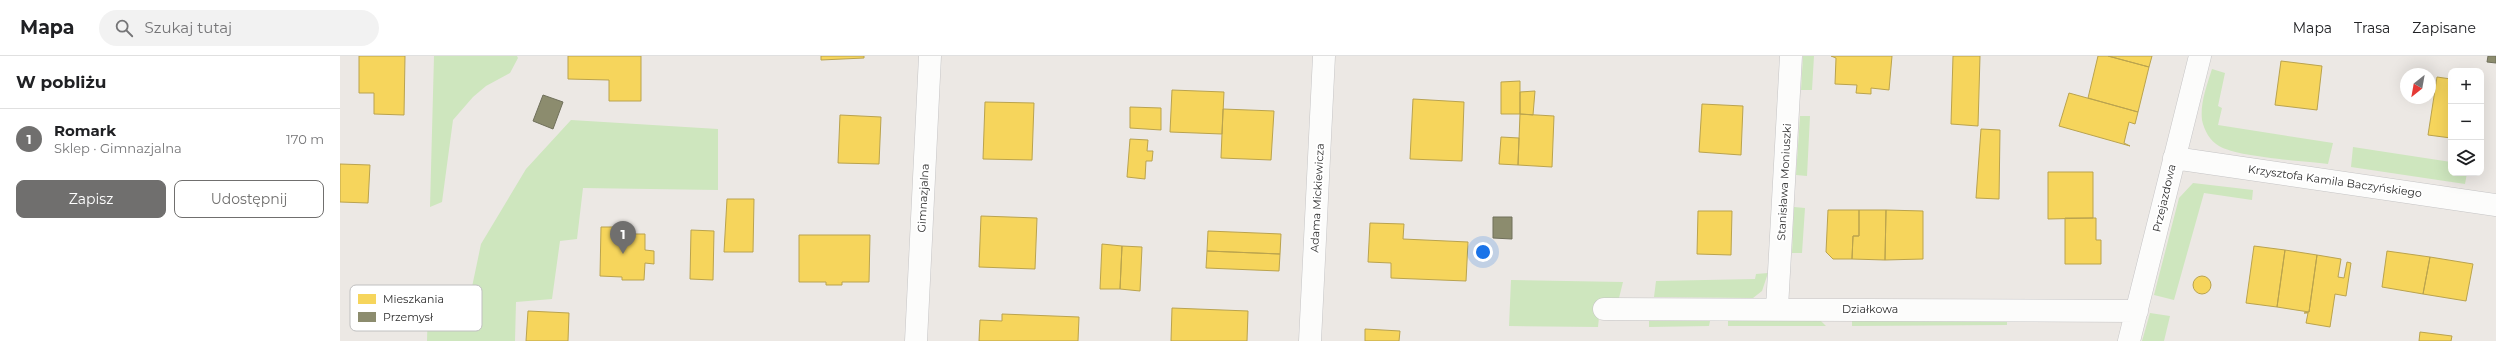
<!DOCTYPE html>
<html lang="pl">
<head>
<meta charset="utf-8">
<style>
	:root { --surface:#fff; --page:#f2f2f2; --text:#202124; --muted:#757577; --line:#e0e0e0; --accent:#706f6e }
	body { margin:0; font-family:Montserrat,sans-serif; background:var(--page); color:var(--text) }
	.controls { position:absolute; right:12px; top:12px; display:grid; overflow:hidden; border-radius:8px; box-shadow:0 4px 16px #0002 }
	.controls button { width:36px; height:36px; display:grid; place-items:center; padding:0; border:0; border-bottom:1px solid var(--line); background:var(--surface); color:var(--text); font:20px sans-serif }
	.compass { position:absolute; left:2060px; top:12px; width:36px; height:36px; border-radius:50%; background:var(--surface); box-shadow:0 4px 16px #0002; rotate:211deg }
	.you { position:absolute; left:1143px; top:196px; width:14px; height:14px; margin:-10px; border:3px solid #fff; border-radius:50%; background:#1a73e8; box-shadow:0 0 0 6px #1a73e833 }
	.badge { display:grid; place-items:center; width:26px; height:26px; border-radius:50%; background:var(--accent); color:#fff; font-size:13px; font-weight:700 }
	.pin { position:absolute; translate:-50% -33px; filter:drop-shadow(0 1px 2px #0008) }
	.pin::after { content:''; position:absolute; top:21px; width:14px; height:12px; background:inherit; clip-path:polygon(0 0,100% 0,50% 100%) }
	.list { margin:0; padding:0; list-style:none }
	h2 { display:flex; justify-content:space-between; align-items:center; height:52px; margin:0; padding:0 16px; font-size:17px }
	h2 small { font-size:13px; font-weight:400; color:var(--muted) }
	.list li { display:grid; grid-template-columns:26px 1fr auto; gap:12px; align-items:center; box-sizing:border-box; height:60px; padding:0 16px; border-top:1px solid var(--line) }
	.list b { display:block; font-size:15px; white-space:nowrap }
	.list p { margin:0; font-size:13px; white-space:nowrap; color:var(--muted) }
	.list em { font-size:13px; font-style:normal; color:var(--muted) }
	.actions { display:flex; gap:8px; padding:12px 16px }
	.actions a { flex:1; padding:9px 0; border:1px solid var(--accent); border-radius:8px; text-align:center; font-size:14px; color:var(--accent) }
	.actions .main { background:var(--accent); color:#fff }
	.icon { flex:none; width:22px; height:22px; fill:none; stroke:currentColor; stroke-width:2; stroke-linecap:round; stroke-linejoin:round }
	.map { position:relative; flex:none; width:2156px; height:285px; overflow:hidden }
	header { display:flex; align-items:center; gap:24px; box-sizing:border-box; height:56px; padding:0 20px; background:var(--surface); border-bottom:1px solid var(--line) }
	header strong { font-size:19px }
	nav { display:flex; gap:22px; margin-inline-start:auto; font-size:14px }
	.search { width:280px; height:36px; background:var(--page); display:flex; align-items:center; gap:10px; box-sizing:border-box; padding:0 14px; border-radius:22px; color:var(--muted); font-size:15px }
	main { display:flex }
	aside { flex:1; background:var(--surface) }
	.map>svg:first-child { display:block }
	.green { fill:#cee6be }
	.homes { fill:#f6d55c; stroke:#baa34e }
	.industry { fill:#8c8c6e; stroke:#70705b }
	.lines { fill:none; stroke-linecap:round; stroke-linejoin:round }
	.minor-casing { stroke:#c5c4c5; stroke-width:23 }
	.minor { stroke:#fcfcfb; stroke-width:22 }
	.labels { text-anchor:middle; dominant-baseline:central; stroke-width:4; stroke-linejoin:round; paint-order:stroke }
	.street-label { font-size:11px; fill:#2e2e2e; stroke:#fff }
	.key { fill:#fff; stroke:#c0c0c0; stroke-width:1 }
	.key-label { font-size:11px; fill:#2e2e2e }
</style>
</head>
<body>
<header>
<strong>Mapa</strong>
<div class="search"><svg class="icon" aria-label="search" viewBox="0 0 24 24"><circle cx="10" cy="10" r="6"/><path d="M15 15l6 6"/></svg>Szukaj tutaj</div>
<nav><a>Mapa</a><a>Trasa</a><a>Zapisane</a></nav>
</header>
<main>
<aside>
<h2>W pobliżu<small></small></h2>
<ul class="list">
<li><span class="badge">1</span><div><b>Romark</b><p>Sklep · Gimnazjalna</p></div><em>170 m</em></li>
</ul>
<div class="actions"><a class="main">Zapisz</a><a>Udostępnij</a></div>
</aside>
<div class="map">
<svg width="2156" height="285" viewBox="0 0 2156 285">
	<rect width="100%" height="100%" fill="#ece8e4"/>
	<!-- green -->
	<path class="green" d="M94,0H177L178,2L170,17L146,30L133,41L113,64L102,146L90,151Z
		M1463,0H1474L1472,34H1461Z
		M1872,13L1885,17L1878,50L1882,52L1878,69L1993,87L1988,108C1963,105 1897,101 1879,90C1870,85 1864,74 1862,64C1860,47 1867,29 1872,13Z
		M1460,60H1470L1467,120L1456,119Z
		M231,64L378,73V134L243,132L237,183L220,185L212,243L176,246L175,285H87L88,249L128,250L141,188L186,113Z
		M2013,91L2111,106V117H2127L2125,128L2011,111Z
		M1853,127L1913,134L1912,144L1864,137L1834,244L1814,239L1839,142Z
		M1454,151L1465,152L1462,197H1452Z
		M1428,217L1422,235L1413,242L1314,241L1316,225L1415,223L1416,218Z
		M1171,224L1283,226L1279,242H1261L1258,271L1169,270Z
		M1810,257L1830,260L1824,285H1802Z
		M1480,264L1486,270H1388V265Z
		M1309,265H1370L1369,270L1309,271Z
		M1512,265H1667V269L1512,270Z"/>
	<!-- homes -->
	<path class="homes" d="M19,0H65L64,59L34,58V37H19Z
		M228,0H301V45H269V24L228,23Z
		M481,0H524V2L481,4Z
		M1491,0H1552L1549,34L1531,32V38L1516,37L1517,29L1495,28L1496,2Z
		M1613,0H1640L1638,70L1611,68Z
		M1758,0H1768L1809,11L1798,56L1748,42Z
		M1768,0H1812L1809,11Z
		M1941,5L1982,10L1977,54L1935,49Z
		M2097,21L2111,23V82L2088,79Z
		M1180,25V58H1161V26Z
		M832,34L884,36L882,78L830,76Z
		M1195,35L1193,59L1180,58V36Z
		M1729,37L1798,56L1795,68L1789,66L1784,87L1790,90L1719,70Z
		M1073,43L1124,46L1122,105L1070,103Z
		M645,46L694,47L692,104L643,103Z
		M1362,48L1403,50L1401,99L1359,96Z
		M790,51L821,52V74L790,72Z
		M883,53L934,55L931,104L881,102Z
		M1180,58L1214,60L1212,111L1178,109Z
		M500,59L541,61L539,108L498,107Z
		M1641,73L1660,74L1659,143L1636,142Z
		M1161,81L1179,82L1178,109L1159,108Z
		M790,83L808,84L807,95H813L812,105H806L805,123L787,121Z
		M0,108L30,109L28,147L0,146Z
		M1708,116H1753V162L1708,163Z
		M387,143H414L413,196H384Z
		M1488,154H1519V180H1513L1512,203H1493L1486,196Z
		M1519,154H1546L1545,204L1512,203L1513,180H1519Z
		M1546,154L1583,155V203L1545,204Z
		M1358,155H1392L1391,199L1357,198Z
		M641,160L697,162L695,213L639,211Z
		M1725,162H1756V184H1761V208H1725Z
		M1030,167L1064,168L1063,183L1128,186L1126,225L1051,222V207L1028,206Z
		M261,171H285V178H305V194L314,195V208L305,207L304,224H282V221L260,220Z
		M351,174L374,175L373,224L350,223Z
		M868,175L941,178L940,198L867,195Z
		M459,179H530L529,226H502V229H486V226H459Z
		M762,188L782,190L780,233H760Z
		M782,190L802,191L800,235L780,233Z
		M1914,190L1945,194L1937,251L1906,247Z
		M1945,194L1977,199L1969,256L1937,251Z
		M867,195L940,198L939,215L866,212Z
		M2047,195L2090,201L2083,238L2042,231Z
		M1977,199L2001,203L1998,221L2004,222L2007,206L2011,207L2006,240L1995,238L1990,271L1966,267L1968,257H1964L1969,256Z
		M2090,201L2133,208L2126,245L2083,238Z
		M1853 229a9 9 0 1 1 18 0a9 9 0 1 1-18 0Z
		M832,252L908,255L907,285H831Z
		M188,255L229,257L228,285H186Z
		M662,258L739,261L738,285H639L640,264L662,265Z
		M1025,273L1060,275L1059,285H1025Z
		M2080,276L2112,280L2111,285H2079Z"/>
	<!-- industry -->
	<path class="industry" d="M2148,0H2156V7L2147,6Z
		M203,39L223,46L213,73L193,65Z
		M1153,161H1172V183L1153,182Z"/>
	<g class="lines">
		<defs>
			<path id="minor" d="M1834,102L2156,149
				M1437,252L1451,0
				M1264,253L1797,255
				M576,285L590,0
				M970,285L984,0
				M1789,285L1860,0"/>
		</defs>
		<!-- minor casing -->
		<use href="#minor" class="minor-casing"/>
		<!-- minor -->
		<use href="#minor" class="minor"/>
	</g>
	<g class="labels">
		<!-- street labels -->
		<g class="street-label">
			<text transform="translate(1995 125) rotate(8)">Krzysztofa Kamila Baczyńskiego</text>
			<text transform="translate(1444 126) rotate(-87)">Stanisława Moniuszki</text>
			<text transform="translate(583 142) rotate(-87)">Gimnazjalna</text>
			<text transform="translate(977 142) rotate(-87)">Adama Mickiewicza</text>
			<text transform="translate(1824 142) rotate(-77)">Przejazdowa</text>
			<text x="1530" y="253">Działkowa</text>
		</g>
	</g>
	<!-- legend -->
	<rect x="10" y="229" width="132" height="46" rx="6" class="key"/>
	<rect x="18" y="238" width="18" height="10" fill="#f6d55c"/>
	<rect x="18" y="256" width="18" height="10" fill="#8c8c6e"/>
	<g class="key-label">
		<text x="43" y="247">Mieszkania</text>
		<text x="43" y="265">Przemysł</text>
	</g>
</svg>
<div class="controls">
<button>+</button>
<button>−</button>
<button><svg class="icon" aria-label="layers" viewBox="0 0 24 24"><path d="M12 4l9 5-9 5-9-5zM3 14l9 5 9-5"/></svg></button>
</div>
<svg class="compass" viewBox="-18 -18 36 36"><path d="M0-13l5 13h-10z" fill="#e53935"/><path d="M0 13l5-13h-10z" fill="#757577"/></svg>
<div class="you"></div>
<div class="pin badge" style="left:283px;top:198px">1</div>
</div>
</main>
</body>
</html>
